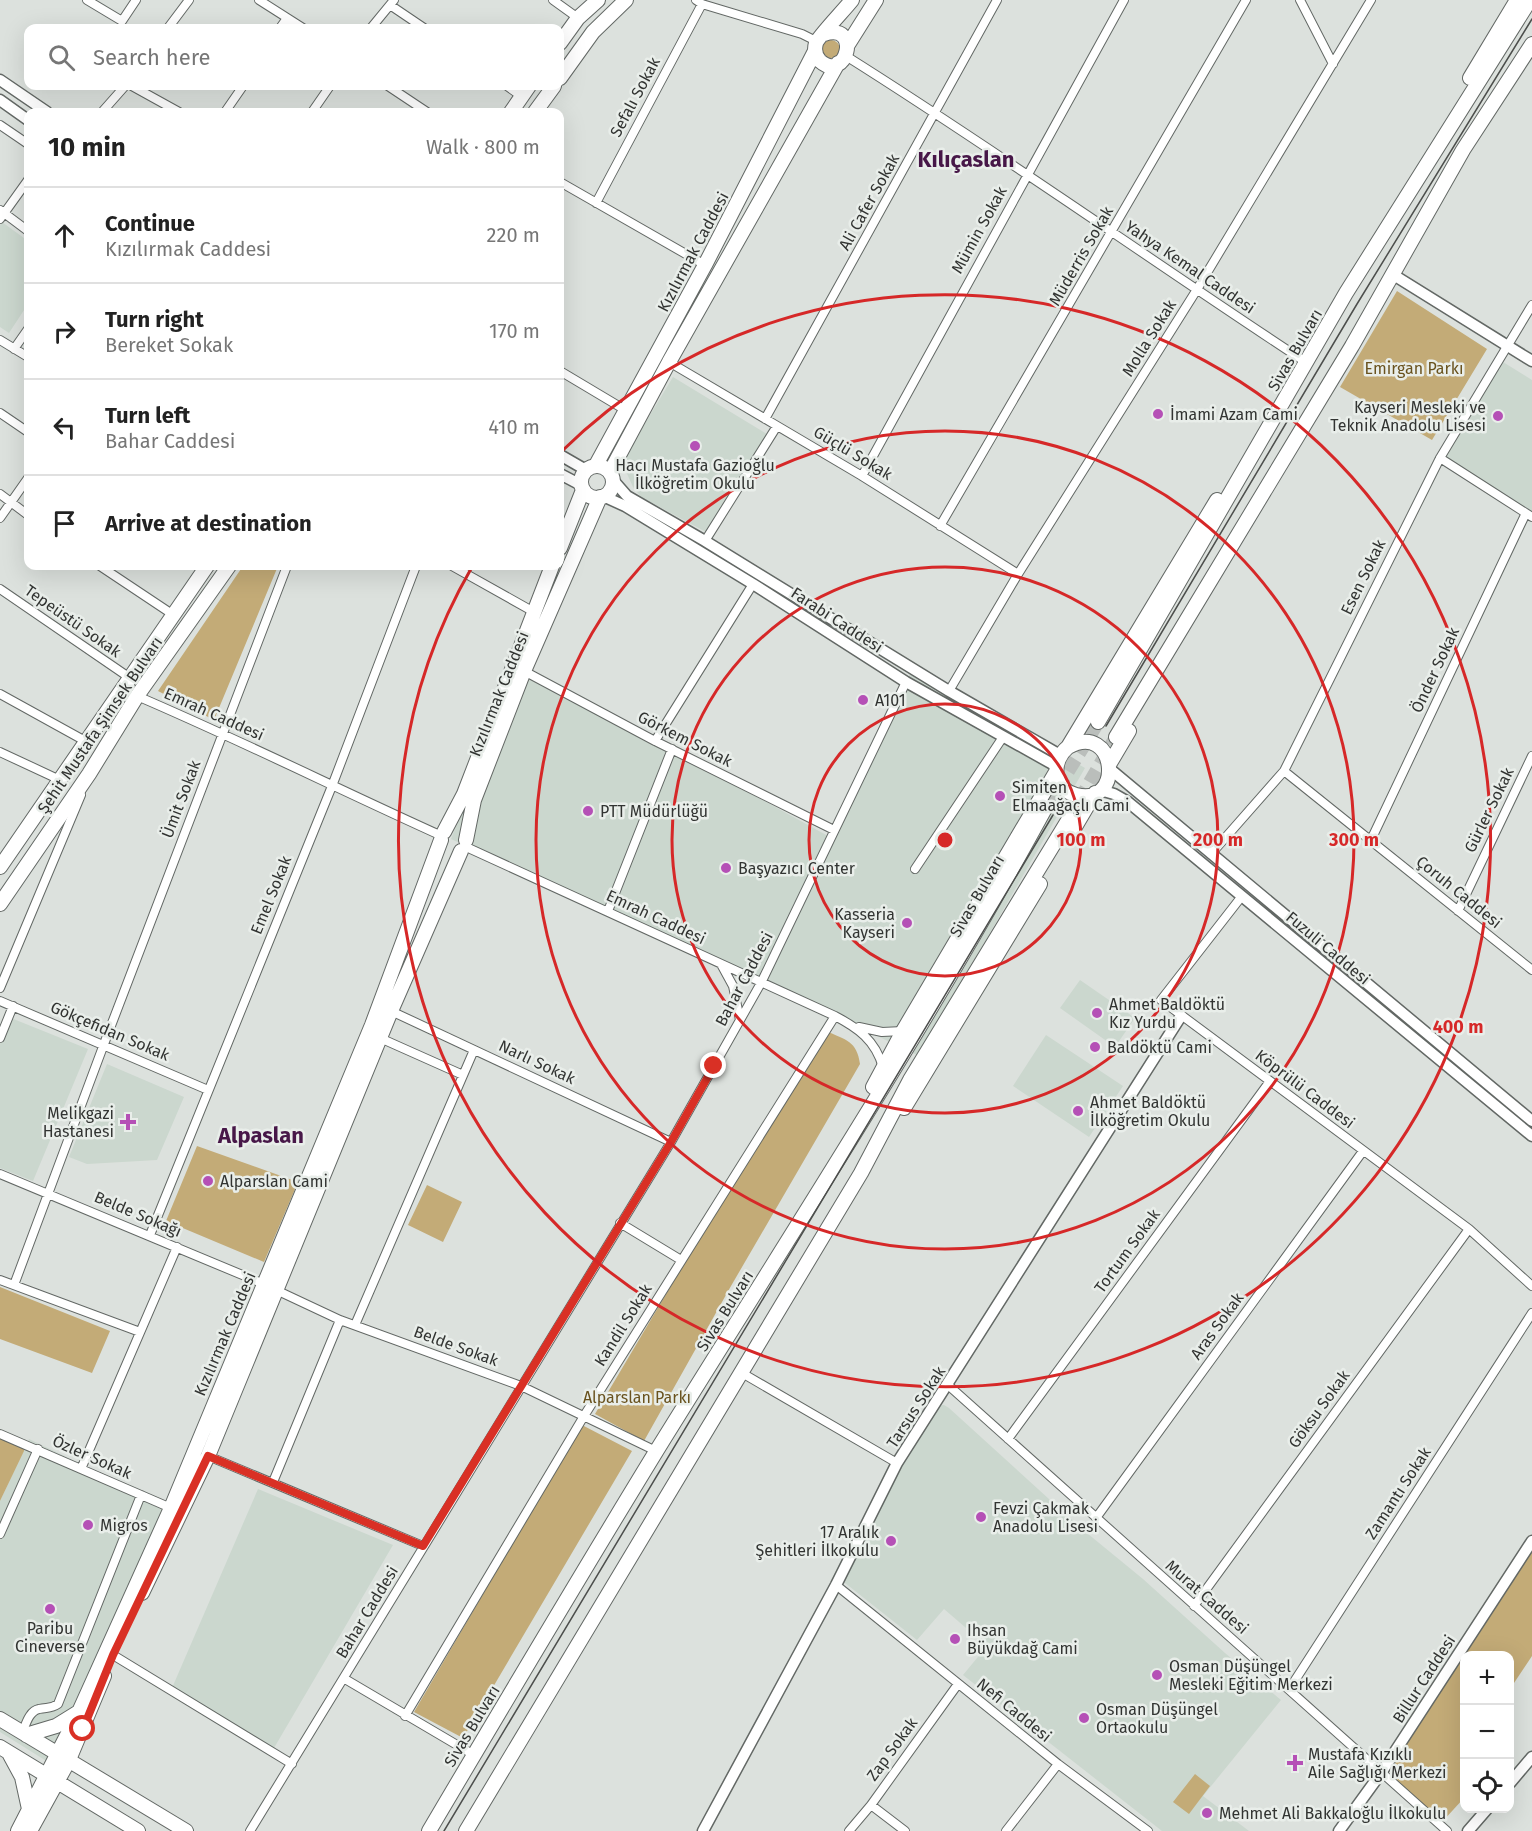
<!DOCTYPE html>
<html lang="en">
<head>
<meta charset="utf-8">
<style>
	:root { --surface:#fff; --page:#f2f2f2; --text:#222; --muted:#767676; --line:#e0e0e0 }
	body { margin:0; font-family:"Fira Sans",sans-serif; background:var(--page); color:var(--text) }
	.controls { position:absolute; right:18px; bottom:18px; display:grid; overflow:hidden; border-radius:12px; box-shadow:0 6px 24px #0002 }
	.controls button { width:54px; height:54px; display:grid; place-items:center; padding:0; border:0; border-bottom:2px solid var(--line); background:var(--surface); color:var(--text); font:30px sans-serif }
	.stop { position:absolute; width:18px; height:18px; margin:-14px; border:4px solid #d93025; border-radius:50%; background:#fff }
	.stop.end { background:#d93025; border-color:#fff; box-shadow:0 2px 6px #0008 }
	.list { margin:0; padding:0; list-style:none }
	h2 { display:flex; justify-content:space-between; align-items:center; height:78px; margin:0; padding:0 24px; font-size:26px }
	h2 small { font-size:20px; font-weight:400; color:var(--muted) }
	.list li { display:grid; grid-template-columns:39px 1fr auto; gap:18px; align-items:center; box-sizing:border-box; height:96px; padding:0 24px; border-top:2px solid var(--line) }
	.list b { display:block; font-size:22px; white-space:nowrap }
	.list p { margin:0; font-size:20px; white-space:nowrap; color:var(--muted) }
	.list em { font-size:20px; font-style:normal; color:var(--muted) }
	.icon { flex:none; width:33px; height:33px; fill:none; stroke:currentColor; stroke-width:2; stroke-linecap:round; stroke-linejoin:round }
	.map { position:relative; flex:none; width:1532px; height:1831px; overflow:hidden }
	.search { position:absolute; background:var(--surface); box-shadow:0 6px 24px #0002; left:24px; top:24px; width:540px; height:66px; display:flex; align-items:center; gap:15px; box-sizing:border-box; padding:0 21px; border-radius:12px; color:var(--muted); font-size:22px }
	.panel { position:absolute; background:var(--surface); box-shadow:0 6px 24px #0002; left:24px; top:108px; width:540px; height:462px; border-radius:12px }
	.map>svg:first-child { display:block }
	.built { fill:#cbd7ce }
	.green { fill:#c3ab77 }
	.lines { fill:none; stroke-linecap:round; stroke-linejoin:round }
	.trunk-tunnel { stroke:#babebb; stroke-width:14; stroke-dasharray:14 7; stroke-linecap:butt }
	.minor-casing { stroke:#636865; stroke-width:10 }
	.tertiary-casing { stroke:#636865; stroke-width:13 }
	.primary-casing { stroke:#636865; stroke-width:16 }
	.trunk-casing { stroke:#636865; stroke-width:16 }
	.minor { stroke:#fff; stroke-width:8 }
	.tertiary { stroke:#fff; stroke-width:10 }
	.primary { stroke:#fff; stroke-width:14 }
	.trunk { stroke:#fff; stroke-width:14 }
	.tram { stroke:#4c4e4c; stroke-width:1.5 }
	.route { stroke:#d93025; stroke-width:8 }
	.ring { fill:none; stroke:#d62828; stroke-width:3 }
	.poi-dot { fill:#b550b6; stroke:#e9eeea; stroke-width:2 }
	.labels { text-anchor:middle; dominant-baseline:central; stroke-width:5; stroke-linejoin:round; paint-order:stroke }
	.street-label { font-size:16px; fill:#323432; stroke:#e9eeea }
	.park-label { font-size:16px; fill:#69521e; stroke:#e9eeea }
	.poi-label { font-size:16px; fill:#323432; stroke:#e9eeea; text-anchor:start }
	.district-label { font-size:22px; font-weight:bold; fill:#471748; stroke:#e9eeea }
	.centre { fill:#d62828; stroke:#e9eeea; stroke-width:3 }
	.ring-label { font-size:18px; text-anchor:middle; font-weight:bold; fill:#d62828; stroke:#e9eeea; stroke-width:5; stroke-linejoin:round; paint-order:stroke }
</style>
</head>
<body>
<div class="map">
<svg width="1532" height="1831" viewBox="0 0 1532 1831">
	<rect width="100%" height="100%" fill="#dce1dd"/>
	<!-- built -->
	<path class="built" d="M2,222L28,241V304L9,333L0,327V225Z
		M1503,362L1532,380V513L1443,456Z
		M673,377L767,434L706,532L641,497L633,487L624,467V458Z
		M518,666L828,836L913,668L1085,768L919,1056L757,978L451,839Z
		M1080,980L1135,1018L1115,1047L1060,1008Z
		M11,1018L88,1049L33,1181L0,1168V1043Z
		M1046,1035L1123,1086L1089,1137L1013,1086Z
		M107,1064L184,1097L157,1160L87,1164L69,1157Z
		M944,1405L949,1408L1082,1529L1143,1579L1225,1653L1281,1700L1203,1796L1249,1831H1162L963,1675L987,1646L944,1609L917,1640L840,1579L877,1504L936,1406Z
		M29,1439L167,1505L64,1772L0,1732V1501Z
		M258,1489L393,1545L274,1748L172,1688Z"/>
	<!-- green -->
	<path class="green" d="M822 49a9 9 0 1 1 18 0a9 9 0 1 1-18 0Z
		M1397,291L1487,349L1432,440L1340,387Z
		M243,566H278L214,720L158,691Z
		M826,1031C846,1040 857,1041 860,1064L731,1286L644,1441L595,1414L736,1176Z
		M197,1146L298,1182L264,1262L166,1221Z
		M427,1185L462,1202L443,1242L408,1225Z
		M0,1287L110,1331L92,1373L0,1339Z
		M582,1425L632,1451L463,1738L414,1712Z
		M0,1437L24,1449V1451L0,1501Z
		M1532,1541V1656L1510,1689V1656H1464V1756L1461,1762L1464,1765V1798L1442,1822L1389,1782L1399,1768L1389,1760Z
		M1195,1774L1210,1786L1189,1814L1173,1802Z"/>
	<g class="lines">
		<!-- trunk-tunnel -->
		<path class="trunk-tunnel" d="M1046,807L1098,722
			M1069,819L1116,737"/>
		<defs>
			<path id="minor" d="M87,0L122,21L136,0
				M259,0L303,28
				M553,0L578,18
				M696,0L702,4L802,34L816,41
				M1300,0L1333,64
				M390,5L424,28
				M168,28L189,0
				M280,28L287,18
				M371,28L394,0
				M846,56C1002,154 1153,262 1307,363
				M132,86L179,112
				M388,86L427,112
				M507,86L521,96
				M102,112L125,86
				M225,112L243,86
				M312,112L330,86
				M0,125L28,144
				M560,182L705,265
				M596,203L702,4
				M0,210L28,231
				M0,219L28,180
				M0,340L28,357
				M14,349L28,329
				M669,362L862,476L1018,574
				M560,371L627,411
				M0,413L28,432
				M765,419L997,0
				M1440,458L1532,517
				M862,476L1124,0
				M0,494L28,515
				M0,518L28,478
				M940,526L1246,0
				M705,541L777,426
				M100,566L172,614
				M452,566L534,612
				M0,589L130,678
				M524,671L655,741L834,830
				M949,691L1018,574L1196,291L1371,0
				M0,694L87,742
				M137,696C240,740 340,790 442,836
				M655,741L753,584
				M0,752L60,780
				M1284,771L1532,970
				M1371,840L1526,513
				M464,846L835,1016C858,1028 875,1040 883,1067
				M1211,854L1284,771L1440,458L1532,305
				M915,869L1003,737
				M1242,896L1161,1000L1469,1229L1532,1286
				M608,911L672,749
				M1458,911L1532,756
				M721,964L733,986L740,1020
				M0,988L81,795
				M0,1001L208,1090
				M391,1011L671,1142
				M859,1027L882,1032L903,1031
				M0,1038L13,1006
				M380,1038L463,1075
				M0,1174L264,1284
				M620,1223L681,1260
				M150,1235L332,786L416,566
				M0,1280L140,1332
				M14,1285L104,1044L287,566
				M276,1290L340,1320L521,1386L656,1451
				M355,1325L474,1050
				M742,1373L897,1463
				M948,1385L1447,1831
				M0,1434L171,1508
				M1008,1439L1270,1081
				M208,1456L423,1546
				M81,1469L177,1247
				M273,1482L340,1320
				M1096,1518L1363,1151
				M0,1534L38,1449
				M836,1585L1058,1764L1148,1831
				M1194,1606L1469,1229
				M113,1655L292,1764
				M345,1679L474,1755
				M1290,1688L1532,1313
				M405,1716L584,1416L835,1016
				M22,1733C26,1724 29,1711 39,1709C47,1707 51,1709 58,1704L141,1495
				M871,1805L905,1831
				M250,1831L671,1142L761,983L906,682
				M849,1831L871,1805L958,1684
				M1006,1831L1058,1764"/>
			<path id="tertiary" d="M0,80L47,112
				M0,100L28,120
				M1392,274L1532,361
				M560,455L586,470
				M560,474L581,485
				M613,480L627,496L705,541L949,691L1060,755
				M603,496L625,506L753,584L906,682L1056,766
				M1110,769L1532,1121
				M1100,790L1114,794L1128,802L1532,1136
				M1510,1783L1532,1757
				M703,1831L836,1585L897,1463L1181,1016
				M1339,1831L1381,1773L1532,1541
				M1468,1831L1488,1808"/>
			<path id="primary" d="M824,34C863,22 846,84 820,61C815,56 814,50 816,43C818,37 846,8 852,0
				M560,43L578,18L598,0
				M847,46L876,0
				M560,78L593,32L626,0
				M511,112L529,86
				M535,112L554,86
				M596,465L705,265L815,51
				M581 482a16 16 0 1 1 32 0a16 16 0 1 1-32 0Z
				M610,472L669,362L838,63
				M560,548L583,490
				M444,832L464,794L552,566
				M466,840L474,800L524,671L600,497
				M0,867L207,566
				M0,904L89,774L137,696L229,566
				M142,1593L208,1456L391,1011L461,851
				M0,1719L186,1831
				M26,1735L56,1726L77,1713
				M0,1747L138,1831
				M10,1755L22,1777L29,1809
				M18,1831L79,1712L171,1508L372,1025L441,840
				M30,1831L68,1762L104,1676"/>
			<path id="trunk" d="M1470,78L1517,0
				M1098,722L1346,293L1530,0
				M1116,737L1352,346L1463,150L1532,44
				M1068,747C1117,720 1125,808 1076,795C1052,789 1051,761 1068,747L1217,500
				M1110,763L1129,731
				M1069,837L1095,793
				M873,1087L903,1031L1056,772
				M904,1108L1040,884
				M429,1831C504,1704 580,1576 657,1450C789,1237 926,1027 1046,807
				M466,1831L861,1173L910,1080L1069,819"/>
		</defs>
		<!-- minor casing -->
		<use href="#minor" class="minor-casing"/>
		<!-- tertiary casing -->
		<use href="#tertiary" class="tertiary-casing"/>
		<!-- primary casing -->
		<use href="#primary" class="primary-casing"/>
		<!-- trunk casing -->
		<use href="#trunk" class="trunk-casing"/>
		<!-- minor -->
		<use href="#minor" class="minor"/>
		<!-- tertiary -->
		<use href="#tertiary" class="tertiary"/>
		<!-- primary -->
		<use href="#primary" class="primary"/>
		<!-- trunk -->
		<use href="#trunk" class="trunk"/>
		<!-- tram -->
		<path class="tram" d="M1106,726L1357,304L1532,19
			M444,1831L1053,815"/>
	</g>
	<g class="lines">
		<!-- route -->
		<path class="route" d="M83,1729L113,1655L208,1456L423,1546L671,1142L714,1066"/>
	</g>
	<!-- distance rings -->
	<g class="ring">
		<circle cx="945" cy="840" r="136"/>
		<circle cx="945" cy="840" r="273"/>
		<circle cx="945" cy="840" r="409"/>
		<path d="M562 451A546 546 0 1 1 472 567"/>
	</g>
	<!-- markers -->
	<g class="poi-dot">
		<circle cx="1158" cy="414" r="6"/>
		<circle cx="1498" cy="416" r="6"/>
		<circle cx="695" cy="446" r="6"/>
		<circle cx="863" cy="700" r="6"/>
		<circle cx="1000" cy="796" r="6"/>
		<circle cx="588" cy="811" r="6"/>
		<circle cx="726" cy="868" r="6"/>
		<circle cx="907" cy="923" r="6"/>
		<circle cx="1097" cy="1013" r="6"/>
		<circle cx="1095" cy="1047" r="6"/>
		<circle cx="1078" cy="1111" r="6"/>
		<path d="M125 1113h6v6h6v6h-6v6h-6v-6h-6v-6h6z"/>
		<circle cx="208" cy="1181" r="6"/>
		<circle cx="981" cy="1517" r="6"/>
		<circle cx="88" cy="1525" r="6"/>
		<circle cx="891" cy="1541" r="6"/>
		<circle cx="50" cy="1609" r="6"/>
		<circle cx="955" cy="1639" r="6"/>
		<circle cx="1157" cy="1675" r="6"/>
		<circle cx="1084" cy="1718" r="6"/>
		<path d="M1292 1754h6v6h6v6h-6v6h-6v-6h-6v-6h6z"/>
		<circle cx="1207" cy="1813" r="6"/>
	</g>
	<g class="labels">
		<!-- street labels -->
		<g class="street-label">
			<text transform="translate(635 97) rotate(-62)">Sefalı Sokak</text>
			<text transform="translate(869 202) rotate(-61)">Ali Cafer Sokak</text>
			<text transform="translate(979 230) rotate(-61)">Mümin Sokak</text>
			<text transform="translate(693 252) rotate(-62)">Kızılırmak Caddesi</text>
			<text transform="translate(1081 256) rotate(-60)">Müderris Sokak</text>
			<text transform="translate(1190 267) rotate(34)">Yahya Kemal Caddesi</text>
			<text transform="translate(1149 338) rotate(-58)">Molla Sokak</text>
			<text transform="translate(1295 350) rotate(-60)">Sivas Bulvarı</text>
			<text transform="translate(853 453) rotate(31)">Güçlü Sokak</text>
			<text transform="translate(1363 577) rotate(-64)">Esen Sokak</text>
			<text transform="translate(837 620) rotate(33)">Farabi Caddesi</text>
			<text transform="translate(73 621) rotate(35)">Tepeüstü Sokak</text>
			<text transform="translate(1435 670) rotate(-65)">Önder Sokak</text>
			<text transform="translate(499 694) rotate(-68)">Kızılırmak Caddesi</text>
			<text transform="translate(214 714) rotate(24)">Emrah Caddesi</text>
			<text transform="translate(100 725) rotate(-56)">Şehit Mustafa Şimsek Bulvarı</text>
			<text transform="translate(685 739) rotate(27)">Görkem Sokak</text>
			<text transform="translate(181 799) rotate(-69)">Ümit Sokak</text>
			<text transform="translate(1489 810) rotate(-64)">Gürler Sokak</text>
			<text transform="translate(1459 892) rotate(39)">Çoruh Caddesi</text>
			<text transform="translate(271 895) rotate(-68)">Emel Sokak</text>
			<text transform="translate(977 896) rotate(-60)">Sivas Bulvarı</text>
			<text transform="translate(656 917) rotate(25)">Emrah Caddesi</text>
			<text transform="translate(1328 948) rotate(40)">Fuzuli Caddesi</text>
			<text transform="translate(744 979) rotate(-62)">Bahar Caddesi</text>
			<text transform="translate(110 1031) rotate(23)">Gökçefidan Sokak</text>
			<text transform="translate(537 1062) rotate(25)">Narlı Sokak</text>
			<text transform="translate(1305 1089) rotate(37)">Köprülü Caddesi</text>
			<text transform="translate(138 1214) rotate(23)">Belde Sokağı</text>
			<text transform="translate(1127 1251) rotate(-54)">Tortum Sokak</text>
			<text transform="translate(725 1311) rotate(-58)">Sivas Bulvarı</text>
			<text transform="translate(623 1325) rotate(-58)">Kandil Sokak</text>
			<text transform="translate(1217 1326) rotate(-54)">Aras Sokak</text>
			<text transform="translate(225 1334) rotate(-67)">Kızılırmak Caddesi</text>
			<text transform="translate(456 1346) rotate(20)">Belde Sokak</text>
			<text transform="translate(916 1407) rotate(-57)">Tarsus Sokak</text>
			<text transform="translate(1319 1409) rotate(-54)">Göksu Sokak</text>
			<text transform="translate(92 1457) rotate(24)">Özler Sokak</text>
			<text transform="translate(1398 1493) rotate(-57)">Zamantı Sokak</text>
			<text transform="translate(1207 1597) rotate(41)">Murat Caddesi</text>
			<text transform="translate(367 1612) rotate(-59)">Bahar Caddesi</text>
			<text transform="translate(1424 1679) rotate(-57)">Billur Caddesi</text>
			<text transform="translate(1014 1710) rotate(39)">Nefi Caddesi</text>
			<text transform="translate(472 1726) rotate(-59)">Sivas Bulvarı</text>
			<text transform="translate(892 1749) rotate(-54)">Zap Sokak</text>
		</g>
		<!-- park labels -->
		<g class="park-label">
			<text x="1414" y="368">Emirgan Parkı</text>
			<text x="637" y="1397">Alparslan Parkı</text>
		</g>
		<!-- poi labels -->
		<g class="poi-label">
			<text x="1486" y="407" text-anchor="end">Kayseri Mesleki ve<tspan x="1486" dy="18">Teknik Anadolu Lisesi</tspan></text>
			<text x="1170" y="414">İmami Azam Cami</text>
			<text x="695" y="465" text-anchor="middle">Hacı Mustafa Gazioğlu<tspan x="695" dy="18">İlköğretim Okulu</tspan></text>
			<text x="875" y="700">A101</text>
			<text x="1012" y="787">Simiten<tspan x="1012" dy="18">Elmaağaçlı Cami</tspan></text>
			<text x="600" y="811">PTT Müdürlüğü</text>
			<text x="738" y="868">Başyazıcı Center</text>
			<text x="895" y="914" text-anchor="end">Kasseria<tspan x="895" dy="18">Kayseri</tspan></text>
			<text x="1109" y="1004">Ahmet Baldöktü<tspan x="1109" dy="18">Kız Yurdu</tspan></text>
			<text x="1107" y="1047">Baldöktü Cami</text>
			<text x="1090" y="1102">Ahmet Baldöktü<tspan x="1090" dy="18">İlköğretim Okulu</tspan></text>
			<text x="114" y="1113" text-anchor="end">Melikgazi<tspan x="114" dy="18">Hastanesi</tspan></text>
			<text x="220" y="1181">Alparslan Cami</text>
			<text x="993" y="1508">Fevzi Çakmak<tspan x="993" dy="18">Anadolu Lisesi</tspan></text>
			<text x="100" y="1525">Migros</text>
			<text x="879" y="1532" text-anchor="end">17 Aralık<tspan x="879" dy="18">Şehitleri İlkokulu</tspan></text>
			<text x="50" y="1628" text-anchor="middle">Paribu<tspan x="50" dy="18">Cineverse</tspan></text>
			<text x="967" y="1630">Ihsan<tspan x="967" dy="18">Büyükdağ Cami</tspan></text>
			<text x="1169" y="1666">Osman Düşüngel<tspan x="1169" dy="18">Mesleki Eğitim Merkezi</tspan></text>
			<text x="1096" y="1709">Osman Düşüngel<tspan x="1096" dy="18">Ortaokulu</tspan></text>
			<text x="1308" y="1754">Mustafa Kızıklı<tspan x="1308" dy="18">Aile Sağlığı Merkezi</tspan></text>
			<text x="1219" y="1813">Mehmet Ali Bakkaloğlu İlkokulu</text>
		</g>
		<!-- district labels -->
		<g class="district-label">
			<text x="966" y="159">Kılıçaslan</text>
			<text x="261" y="1135">Alpaslan</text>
		</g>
	</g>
	<circle cx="945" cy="840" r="9" class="centre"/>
	<g class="ring-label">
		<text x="1081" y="846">100 m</text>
		<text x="1218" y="846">200 m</text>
		<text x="1354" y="846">300 m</text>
		<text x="1458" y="1033">400 m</text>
	</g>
</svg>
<div class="controls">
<button>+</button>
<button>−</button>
<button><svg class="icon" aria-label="locate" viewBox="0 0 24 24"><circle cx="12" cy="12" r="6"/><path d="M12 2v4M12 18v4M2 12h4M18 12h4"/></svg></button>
</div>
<div class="stop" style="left:83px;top:1729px"></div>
<div class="stop end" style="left:714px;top:1066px"></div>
<div class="search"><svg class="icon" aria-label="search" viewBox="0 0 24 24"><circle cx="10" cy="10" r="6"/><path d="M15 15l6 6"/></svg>Search here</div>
<section class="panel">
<h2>10 min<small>Walk · 800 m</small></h2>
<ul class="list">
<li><svg class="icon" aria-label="ahead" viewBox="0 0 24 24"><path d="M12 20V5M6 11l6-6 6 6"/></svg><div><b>Continue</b><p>Kızılırmak Caddesi</p></div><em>220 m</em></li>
<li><svg class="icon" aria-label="right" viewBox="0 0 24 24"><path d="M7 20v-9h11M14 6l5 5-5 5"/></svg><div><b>Turn right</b><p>Bereket Sokak</p></div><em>170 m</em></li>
<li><svg class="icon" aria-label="left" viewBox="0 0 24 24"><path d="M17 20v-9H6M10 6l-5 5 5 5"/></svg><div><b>Turn left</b><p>Bahar Caddesi</p></div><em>410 m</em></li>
<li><svg class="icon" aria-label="arrive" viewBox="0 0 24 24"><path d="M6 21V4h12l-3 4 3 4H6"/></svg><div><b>Arrive at destination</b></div></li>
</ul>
</section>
</div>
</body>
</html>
